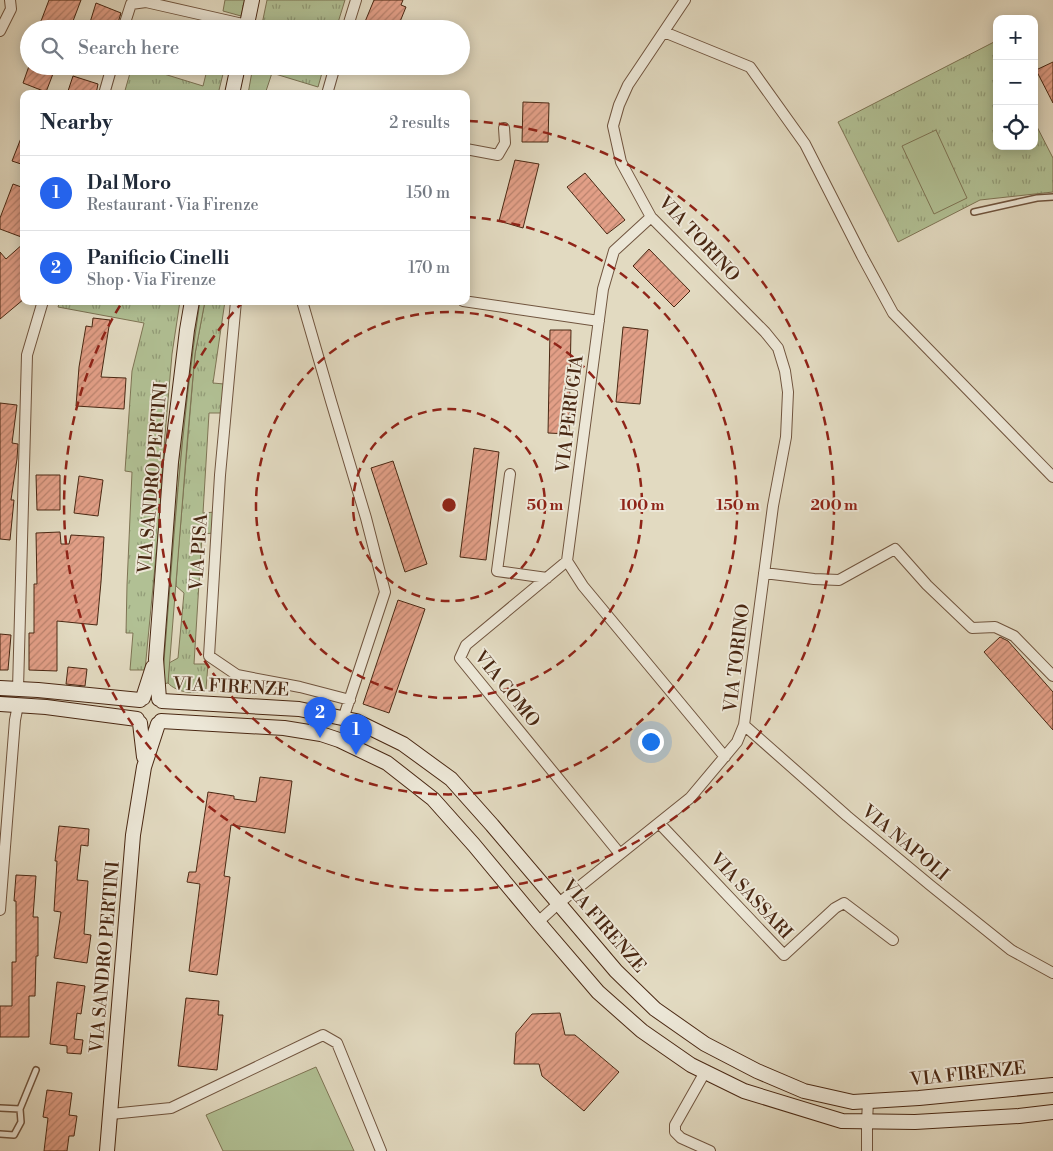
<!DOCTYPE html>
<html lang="en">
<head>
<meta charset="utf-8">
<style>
	:root { --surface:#fff; --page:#f2f2f3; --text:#1f2937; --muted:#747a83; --line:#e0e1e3; --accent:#2563eb }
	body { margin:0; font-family:"Libre Bodoni",serif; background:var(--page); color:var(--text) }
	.controls { position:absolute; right:15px; top:15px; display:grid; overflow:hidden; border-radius:10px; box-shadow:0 2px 12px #0003 }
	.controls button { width:45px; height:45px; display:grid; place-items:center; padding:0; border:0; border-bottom:1px solid var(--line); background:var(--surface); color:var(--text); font:25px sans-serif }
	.you { position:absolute; left:650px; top:741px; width:18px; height:18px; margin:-12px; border:4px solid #fff; border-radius:50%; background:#1a73e8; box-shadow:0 0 0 8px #1a73e833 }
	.badge { display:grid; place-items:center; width:32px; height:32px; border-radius:50%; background:var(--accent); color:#fff; font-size:16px; font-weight:700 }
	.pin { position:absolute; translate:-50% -41px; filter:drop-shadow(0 1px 2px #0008) }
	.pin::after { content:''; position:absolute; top:26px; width:18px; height:15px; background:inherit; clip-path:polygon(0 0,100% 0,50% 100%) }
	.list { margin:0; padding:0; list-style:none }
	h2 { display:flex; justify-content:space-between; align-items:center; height:65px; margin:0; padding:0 20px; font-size:21px }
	h2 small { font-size:16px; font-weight:400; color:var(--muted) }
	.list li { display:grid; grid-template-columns:32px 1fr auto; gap:15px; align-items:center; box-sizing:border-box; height:75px; padding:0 20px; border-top:1px solid var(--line) }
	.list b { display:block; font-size:19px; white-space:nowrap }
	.list p { margin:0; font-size:16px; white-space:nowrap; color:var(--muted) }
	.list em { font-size:16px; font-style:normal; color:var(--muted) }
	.icon { flex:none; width:28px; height:28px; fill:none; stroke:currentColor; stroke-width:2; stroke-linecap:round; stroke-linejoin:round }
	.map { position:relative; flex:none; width:1053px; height:1151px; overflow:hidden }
	.search { position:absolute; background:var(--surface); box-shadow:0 2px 12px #0003; left:20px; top:20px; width:450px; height:55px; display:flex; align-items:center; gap:12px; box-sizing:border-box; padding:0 18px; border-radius:28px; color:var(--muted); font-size:19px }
	.panel { position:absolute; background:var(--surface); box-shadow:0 2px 12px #0003; left:20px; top:90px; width:450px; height:215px; border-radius:10px }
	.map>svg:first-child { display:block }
	.grass { fill:url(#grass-tufts); stroke:#7e7454 }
	.garden { fill:#b1c094; stroke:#7e7454 }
	.building { fill:url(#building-hatch); stroke:#4a2813 }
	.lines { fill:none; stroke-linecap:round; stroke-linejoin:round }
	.lane-casing { stroke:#70543e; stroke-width:8 }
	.street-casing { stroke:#70543e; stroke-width:12 }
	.secondary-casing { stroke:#4a2813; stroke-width:16 }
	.lane { stroke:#ece7d7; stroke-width:5 }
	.street { stroke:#ece7d7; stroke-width:10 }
	.secondary { stroke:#ece7d7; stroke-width:14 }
	.ring { fill:none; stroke:#8f2418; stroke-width:2.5; stroke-dasharray:9 6 }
	.labels { text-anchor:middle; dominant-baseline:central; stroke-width:4; stroke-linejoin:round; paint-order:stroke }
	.street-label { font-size:18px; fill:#4a2813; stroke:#ece7d7 }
	.centre { fill:#8f2418; stroke:#ece7d7; stroke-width:2.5 }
	.ring-label { font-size:15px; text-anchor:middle; font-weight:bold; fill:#8f2418; stroke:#ece7d7; stroke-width:4; stroke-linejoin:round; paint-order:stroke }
</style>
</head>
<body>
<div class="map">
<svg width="1053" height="1151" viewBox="0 0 1053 1151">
	<defs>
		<pattern id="grass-tufts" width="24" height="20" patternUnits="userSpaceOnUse" patternTransform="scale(1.25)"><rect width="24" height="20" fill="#b1c094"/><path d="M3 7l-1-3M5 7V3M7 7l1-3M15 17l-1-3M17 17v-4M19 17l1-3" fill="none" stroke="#929c78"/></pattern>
		<pattern id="building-hatch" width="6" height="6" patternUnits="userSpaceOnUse" patternTransform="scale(1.25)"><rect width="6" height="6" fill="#e29f87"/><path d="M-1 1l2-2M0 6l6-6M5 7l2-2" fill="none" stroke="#b9826d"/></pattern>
	</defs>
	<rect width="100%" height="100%" fill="#e2dac1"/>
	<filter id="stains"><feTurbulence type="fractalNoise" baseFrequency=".004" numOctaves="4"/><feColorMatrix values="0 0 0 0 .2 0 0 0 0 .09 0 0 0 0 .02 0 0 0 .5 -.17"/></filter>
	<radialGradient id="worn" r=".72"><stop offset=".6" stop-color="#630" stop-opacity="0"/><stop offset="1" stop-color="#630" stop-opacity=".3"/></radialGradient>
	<!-- grass -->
	<path class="grass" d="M225,0H245L241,16L223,11Z
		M267,0H345L336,29H261Z
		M994,42L997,47V146H1034V121L1053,158V192L980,200L898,242L838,122Z
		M132,66H138L203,86L208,66H225L218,94H124Z
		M253,66H324L318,87L272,73L265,94H248Z
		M60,301H180L172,354L165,435L159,524L145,670H130L133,633H126L127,585L132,472L125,471L132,371L144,323L58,307Z
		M197,301H200C181,425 173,550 163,674H159L181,432Z
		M205,301H225L213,383L224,384L221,413H209L203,513L215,512L214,533L202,534L194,664H208L206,689C196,696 176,692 168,683L169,663L178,658L184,593L176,586L178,555L195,354Z"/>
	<!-- garden -->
	<path class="garden" d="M936,130L967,198L934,214L902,146Z
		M200,301H205L195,354L188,432L168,683L163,684V674C173,550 181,425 200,301Z
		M316,1067L354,1151H223L206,1115Z"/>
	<!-- building -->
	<path class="building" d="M49,0H81L70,29H38Z
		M374,0H403L401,5L406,7L397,29H362Z
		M96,3L121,13L116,29H88Z
		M1053,62V103L1036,70Z
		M29,66H56L46,92L23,83Z
		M73,76L98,84L96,94H67Z
		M523,102L549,103L548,142H522Z
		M23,133L24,134V165L12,161Z
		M515,160L539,164L523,228L499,221Z
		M585,173L625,220L607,234L567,187Z
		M13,184L24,188V238L0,229V218Z
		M24,243V299L0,319V252L6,259Z
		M649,249L690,291L674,307L633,266Z
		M93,318L110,320L101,377L126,378L124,409L76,406L79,367L86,326L92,327Z
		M623,327L648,330L640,404L616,402Z
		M550,330H571L569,434L548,433Z
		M0,403L17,405L12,443L18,444L17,459L11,500H14L10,540L0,539Z
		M474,448L499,452L486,560L460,557Z
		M393,461L427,564L405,572L371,468Z
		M36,475H60V510H37Z
		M79,476L103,480L98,516L74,513Z
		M60,532L61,544H69L71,535L104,537L101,582L97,625L57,621V671L29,670V633H34V584H37L36,533Z
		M398,600L425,609L389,713L363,704Z
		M0,634L11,635L8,670H0Z
		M1000,637L1008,641L1053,692V730L984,652Z
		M68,667L87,669L85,686L66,684Z
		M260,777L292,781L285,833L231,825L224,876L230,877L217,975L189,971L200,884L187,882L189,872H196L208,792L234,796V799L256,802Z
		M59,826L89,829L88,846L81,845L77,880L88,881L84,934L91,935L87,963L54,958L61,912L54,911L57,861H55Z
		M16,875L36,876L33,917H38V956H36L35,996H29V1037H0V1006H12V962H16V901H14Z
		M57,982L85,986L81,1014L77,1013L74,1039L83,1040L81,1054L67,1053V1046L50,1044Z
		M186,998L219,1001L218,1015H223L217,1070L178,1066Z
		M560,1013L565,1035H575L619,1072L584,1111L542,1076L539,1064H514L516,1033L532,1014Z
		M47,1090L72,1093L69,1115L77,1116L74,1136H69L67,1151H44L48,1118L43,1117Z"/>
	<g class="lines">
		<defs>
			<path id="lane" d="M974,212L1037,198L1053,197
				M0,1108L20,1109
				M0,1134L14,1135L21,1122L20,1109L36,1070"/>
			<path id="street" d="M123,29L131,4L146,2L247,25
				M347,29L356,0
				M0,31L11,9L10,0
				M664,32L750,67L805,144L862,256L893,313L1053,477
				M104,94L112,66
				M327,94L335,66
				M466,149L498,155L505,143L504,128
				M651,217L614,251L603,289L567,561L583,586L725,757
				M236,301L220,475L209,656L237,675L300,687L350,700
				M302,301L331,401L366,518L385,592L343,719
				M463,301L599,321
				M510,474L497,571L547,578
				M567,561L466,645L460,658L620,854
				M764,573L814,579L839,580L895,549L927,585L972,628L995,627L1014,636L1053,676
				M18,689L27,355L43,301
				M744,725L847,816L930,885L1011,950L1053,973
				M659,823L784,955L835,908L844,903L893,940
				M0,910L15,720L18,705
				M538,922L559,903L690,798L737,742L744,725L773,506L786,437L788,392L785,371L778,348L765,332L651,217L621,162L613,126L619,105L628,85L685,0
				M705,1072L675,1125V1132L681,1138L710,1151
				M111,1114L171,1108L323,1035L337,1043L381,1151
				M867,1151V1122L868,1101"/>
			<path id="secondary" d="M246,29L252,0
				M232,94L238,66
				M0,688L38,690L140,700
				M143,698L153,667
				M159,699L156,659L171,462L187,330L192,301
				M162,701L299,709L356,721L403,744L451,779L492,825L616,971L655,1009L705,1044L757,1071L804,1091L853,1102L919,1098L1053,1085
				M0,704L46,707L137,719
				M161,721L284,728L321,734L339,740L387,763L433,799L474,845L538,922L598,992L642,1031L691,1065L744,1091L842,1121L915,1122L1019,1116L1053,1112
				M140,723L144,757
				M107,1151L133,835L144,767L158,724"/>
		</defs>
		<!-- lane casing -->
		<use href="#lane" class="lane-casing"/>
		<!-- street casing -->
		<use href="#street" class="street-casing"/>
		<!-- secondary casing -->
		<use href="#secondary" class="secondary-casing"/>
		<!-- lane -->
		<use href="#lane" class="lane"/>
		<!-- street -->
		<use href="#street" class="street"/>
		<!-- secondary -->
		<use href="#secondary" class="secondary"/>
	</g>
	<!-- distance rings -->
	<g class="ring">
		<circle cx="449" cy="505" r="96"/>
		<circle cx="449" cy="505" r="193"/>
		<path d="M467 217A289 289 0 1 1 243 302"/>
		<path d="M469 121A385 385 0 1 1 121 304"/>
	</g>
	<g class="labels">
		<!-- street labels -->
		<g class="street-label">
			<text transform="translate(699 239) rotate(47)">VIA TORINO</text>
			<text transform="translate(570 414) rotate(-83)">VIA PERUGIA</text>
			<text transform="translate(153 478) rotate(-85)">VIA SANDRO PERTINI</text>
			<text transform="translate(199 552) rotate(-86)">VIA PISA</text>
			<text transform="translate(737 658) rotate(-83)">VIA TORINO</text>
			<text transform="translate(231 687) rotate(3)">VIA FIRENZE</text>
			<text transform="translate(507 689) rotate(51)">VIA COMO</text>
			<text transform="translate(905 843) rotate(40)">VIA NAPOLI</text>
			<text transform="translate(751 896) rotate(47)">VIA SASSARI</text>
			<text transform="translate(604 926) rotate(49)">VIA FIRENZE</text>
			<text transform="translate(105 957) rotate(-85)">VIA SANDRO PERTINI</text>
			<text transform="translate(968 1074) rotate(-6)">VIA FIRENZE</text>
		</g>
	</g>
	<circle cx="449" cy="505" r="8" class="centre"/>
	<g class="ring-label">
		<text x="545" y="510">50 m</text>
		<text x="642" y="510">100 m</text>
		<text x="738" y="510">150 m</text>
		<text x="834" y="510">200 m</text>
	</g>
	<rect width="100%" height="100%" filter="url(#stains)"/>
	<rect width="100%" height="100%" fill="url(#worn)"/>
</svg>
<div class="controls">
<button>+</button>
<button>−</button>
<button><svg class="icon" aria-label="locate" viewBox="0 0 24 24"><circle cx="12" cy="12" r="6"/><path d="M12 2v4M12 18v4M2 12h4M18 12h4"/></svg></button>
</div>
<div class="you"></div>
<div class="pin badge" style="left:356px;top:755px">1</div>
<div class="pin badge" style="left:320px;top:738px">2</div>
<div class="search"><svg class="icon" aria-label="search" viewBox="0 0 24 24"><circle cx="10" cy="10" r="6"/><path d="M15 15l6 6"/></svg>Search here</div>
<section class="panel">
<h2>Nearby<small>2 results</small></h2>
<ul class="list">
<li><span class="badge">1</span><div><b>Dal Moro</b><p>Restaurant · Via Firenze</p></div><em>150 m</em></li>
<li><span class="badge">2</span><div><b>Panificio Cinelli</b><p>Shop · Via Firenze</p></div><em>170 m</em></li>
</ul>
</section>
</div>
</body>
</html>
